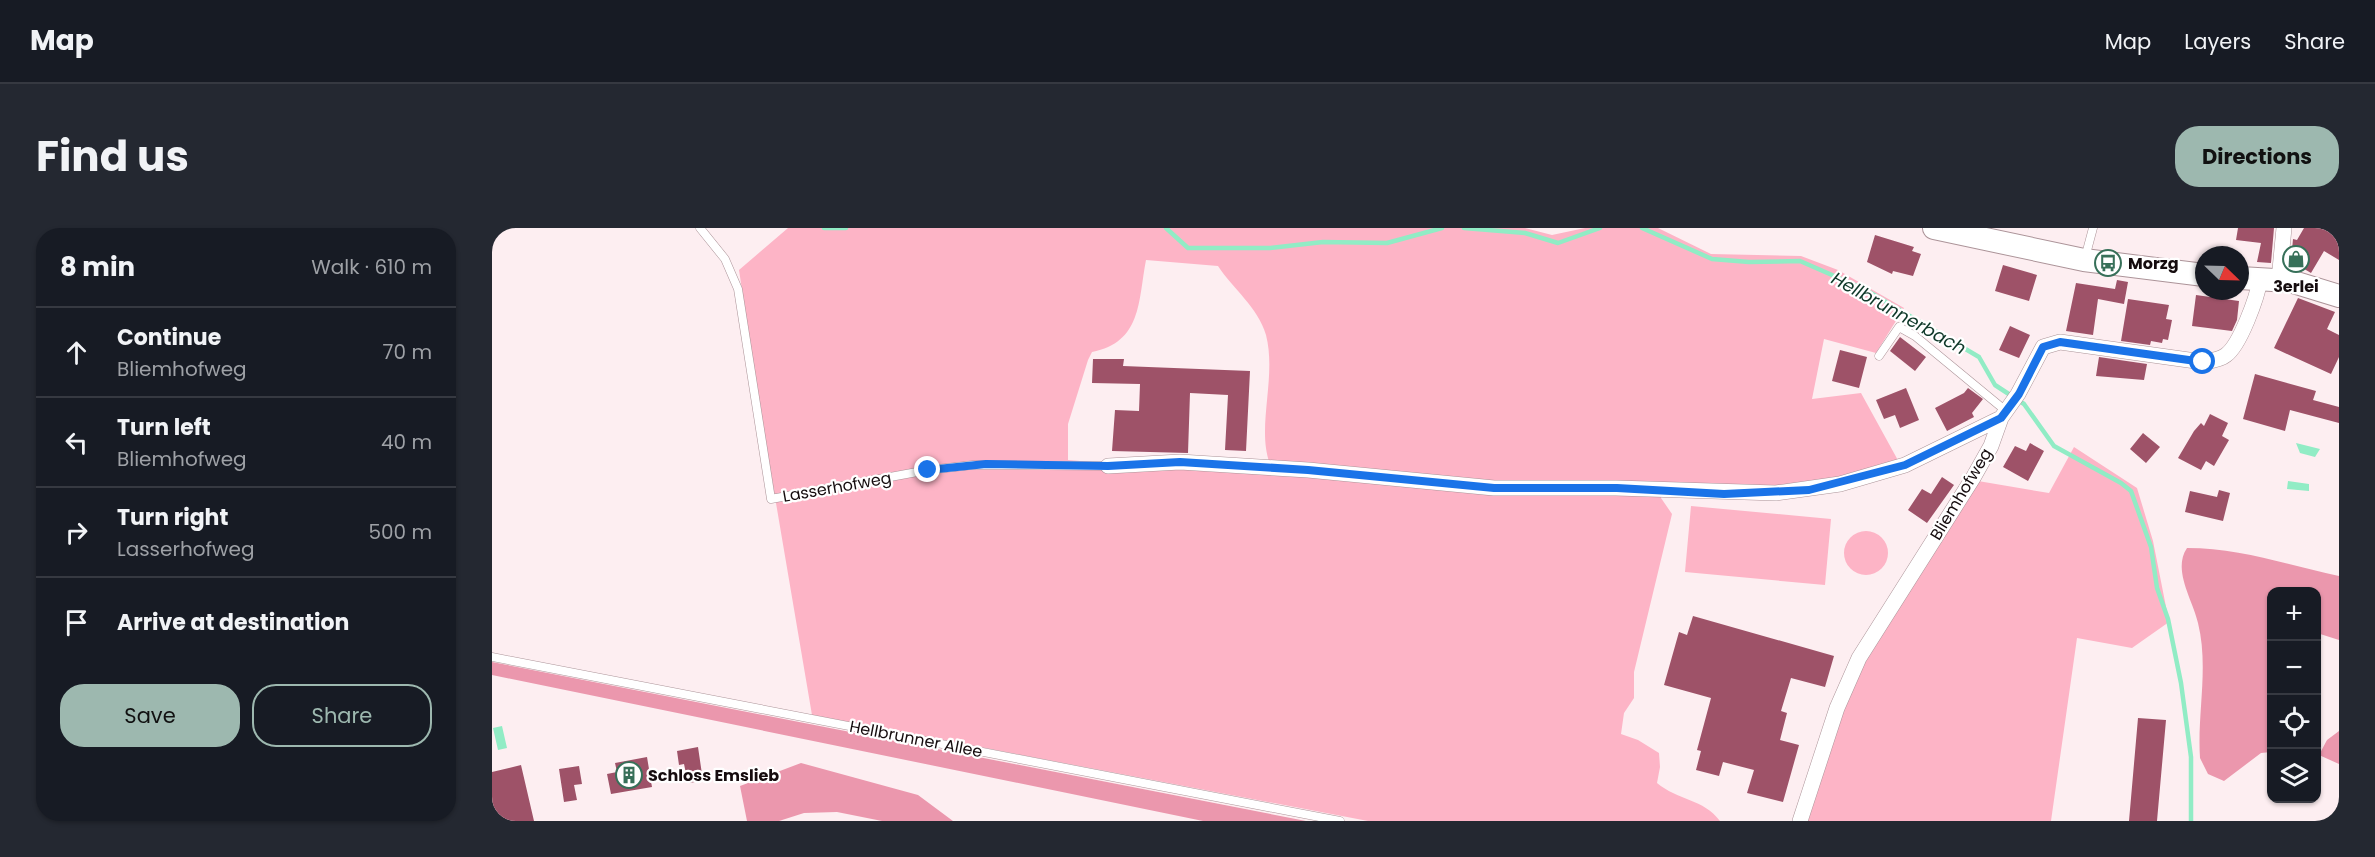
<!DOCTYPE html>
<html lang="en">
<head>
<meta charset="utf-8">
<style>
	:root { --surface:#171b24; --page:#242831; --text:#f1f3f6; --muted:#9ea1a6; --line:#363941; --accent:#9db8af }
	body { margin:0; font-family:Poppins,sans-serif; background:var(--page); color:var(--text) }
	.controls { position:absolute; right:18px; bottom:18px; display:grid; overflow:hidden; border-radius:12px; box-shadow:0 2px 4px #0004 }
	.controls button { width:54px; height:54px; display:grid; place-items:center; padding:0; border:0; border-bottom:2px solid var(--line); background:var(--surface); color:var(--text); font:30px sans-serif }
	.compass { position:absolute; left:1703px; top:18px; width:54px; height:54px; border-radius:50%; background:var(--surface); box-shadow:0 2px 4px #0004; rotate:113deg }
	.stop { position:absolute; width:18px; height:18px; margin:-14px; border:4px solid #1a73e8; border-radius:50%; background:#fff }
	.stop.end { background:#1a73e8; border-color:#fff; box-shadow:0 2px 6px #0008 }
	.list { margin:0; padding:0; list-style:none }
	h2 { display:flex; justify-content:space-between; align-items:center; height:78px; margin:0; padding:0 24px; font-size:26px }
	h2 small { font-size:20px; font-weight:400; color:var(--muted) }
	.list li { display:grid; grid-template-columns:39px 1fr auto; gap:18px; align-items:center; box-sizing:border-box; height:90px; padding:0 24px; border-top:2px solid var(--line) }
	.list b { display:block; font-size:22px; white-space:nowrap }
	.list p { margin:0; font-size:20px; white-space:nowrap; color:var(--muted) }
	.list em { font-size:20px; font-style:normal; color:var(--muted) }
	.actions { display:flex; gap:12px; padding:18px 24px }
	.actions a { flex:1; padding:14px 0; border:2px solid var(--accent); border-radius:24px; text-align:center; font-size:21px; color:var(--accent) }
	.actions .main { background:var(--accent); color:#111 }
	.icon { flex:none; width:33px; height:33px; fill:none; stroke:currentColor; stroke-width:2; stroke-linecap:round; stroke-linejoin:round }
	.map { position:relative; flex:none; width:1847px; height:593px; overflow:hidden; border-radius:24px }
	header { display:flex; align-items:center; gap:36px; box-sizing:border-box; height:84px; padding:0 30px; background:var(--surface); border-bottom:2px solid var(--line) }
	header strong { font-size:28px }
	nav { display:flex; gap:33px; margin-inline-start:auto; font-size:21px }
	.intro { display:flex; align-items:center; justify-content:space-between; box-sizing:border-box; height:144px; padding:0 36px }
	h1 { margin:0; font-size:42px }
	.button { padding:15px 27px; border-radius:24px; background:var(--accent); color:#111; font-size:21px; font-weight:700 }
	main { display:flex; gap:36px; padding:0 36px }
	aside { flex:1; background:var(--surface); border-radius:24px; box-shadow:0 2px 4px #0004 }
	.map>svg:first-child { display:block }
	.green { fill:#fdb4c6; fill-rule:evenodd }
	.forest { fill:#eb97ad }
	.water { fill:#91ecc5 }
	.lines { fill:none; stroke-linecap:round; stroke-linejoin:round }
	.stream { stroke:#91ecc5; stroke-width:4.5 }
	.building { fill:#9e5268 }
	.lane-casing { stroke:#ac9499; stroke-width:9 }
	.street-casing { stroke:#ac9499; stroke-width:16 }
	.secondary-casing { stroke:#ac9499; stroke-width:24 }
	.lane { stroke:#fff; stroke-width:8 }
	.street { stroke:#fff; stroke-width:15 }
	.secondary { stroke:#fff; stroke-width:22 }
	.route { stroke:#1a73e8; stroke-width:8 }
	.labels { text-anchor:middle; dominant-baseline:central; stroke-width:4.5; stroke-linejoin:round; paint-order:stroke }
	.poi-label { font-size:16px; font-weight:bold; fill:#150c0e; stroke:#fff; text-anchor:start }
	.street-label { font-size:16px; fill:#150c0e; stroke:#fff }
	.water-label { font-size:18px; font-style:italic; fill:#0f3829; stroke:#fff }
</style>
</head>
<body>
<header>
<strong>Map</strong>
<nav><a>Map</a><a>Layers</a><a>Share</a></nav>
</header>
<div class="intro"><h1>Find us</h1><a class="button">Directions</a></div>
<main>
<aside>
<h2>8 min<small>Walk · 610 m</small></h2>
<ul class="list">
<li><svg class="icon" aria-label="ahead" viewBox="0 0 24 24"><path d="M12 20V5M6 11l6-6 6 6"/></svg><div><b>Continue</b><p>Bliemhofweg</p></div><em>70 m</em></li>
<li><svg class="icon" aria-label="left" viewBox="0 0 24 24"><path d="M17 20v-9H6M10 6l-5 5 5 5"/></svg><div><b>Turn left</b><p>Bliemhofweg</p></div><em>40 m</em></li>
<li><svg class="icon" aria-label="right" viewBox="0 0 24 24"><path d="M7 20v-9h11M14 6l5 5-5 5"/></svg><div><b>Turn right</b><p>Lasserhofweg</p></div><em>500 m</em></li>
<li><svg class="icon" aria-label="arrive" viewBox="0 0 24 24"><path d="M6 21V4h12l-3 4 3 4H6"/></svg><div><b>Arrive at destination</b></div></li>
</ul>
<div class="actions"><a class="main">Save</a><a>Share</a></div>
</aside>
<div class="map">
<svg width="1847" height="593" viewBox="0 0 1847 593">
	<rect width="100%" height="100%" fill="#fdeef1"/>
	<!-- green -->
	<path class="green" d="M296,0H1033L1060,7L1093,0H1166L1219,26L1309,28L1346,42L1412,80L1384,125L1332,111L1320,171L1369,165L1408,236L1303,261L1169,259V270L1180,286L1142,444V470L1132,485L1129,506L1146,512L1167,525L1168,539L1165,555C1185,572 1212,571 1228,593H876L320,487L267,175L247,42ZM654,32L726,38C741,61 766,79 774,107C785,149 764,200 778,236L612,235L576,232V196L596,132L600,124C650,114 646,74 654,32Z
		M1582,219L1645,260L1661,313L1677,394L1640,420L1585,410L1559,593H1314L1362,452L1486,253L1557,265Z
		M1199,278L1339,291L1333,357L1193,344Z
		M1352 325a22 22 0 1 1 44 0a22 22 0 1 1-44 0Z"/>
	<!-- forest -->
	<path class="forest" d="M1695,320C1748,320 1796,337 1847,348V412L1825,405L1824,364H1780L1779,524L1769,525L1732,553L1716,546L1708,530C1705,486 1717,439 1706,395C1701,372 1680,342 1695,320Z
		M0,434L814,593H711L0,447Z
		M1847,503V536L1827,527L1835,512Z
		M309,535L426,567L461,593H390L345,584L312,585L287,593H255L248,558Z"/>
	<!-- water -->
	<path class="water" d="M1804,215L1828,221L1823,229L1808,225Z
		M1796,253L1817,256V263L1795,261Z
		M10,498L15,520L6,522L1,500Z"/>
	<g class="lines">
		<!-- stream -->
		<path class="stream" d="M332,0H354
			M674,0L696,20H778L831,14L895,15L950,0
			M972,0L1033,5L1066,15L1108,0
			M1150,0L1220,31L1257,34L1308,33L1372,61L1487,129L1503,157L1532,176L1562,218L1629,255L1639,263L1659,319L1665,360L1676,391L1689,455L1699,529V593"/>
	</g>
	<!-- building -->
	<path class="building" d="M1746,0H1782L1779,35L1765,34L1769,15L1744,12Z
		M1812,0H1847V32L1832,23L1819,45L1799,33L1801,11L1805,12Z
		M1383,7L1422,19L1420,23L1429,26L1421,48L1401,43L1400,46L1375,34Z
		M1511,37L1545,47L1537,73L1503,63Z
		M1625,52L1636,54L1632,76L1606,71L1601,107L1574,103L1584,55L1623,61Z
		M1704,67L1747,73L1745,92L1740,103L1700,98Z
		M1806,70L1843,84L1835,101L1847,107V129L1839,146L1782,120Z
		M1636,71L1677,77L1674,91L1680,92L1676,112L1671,111L1670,115L1659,113L1658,117L1629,113Z
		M1518,98L1538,107L1527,130L1507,122Z
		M1408,109L1434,129L1423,143L1398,123Z
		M1348,122L1375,129L1367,160L1340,153Z
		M1607,129L1655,136L1652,152L1604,148Z
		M601,131H632L631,138L758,143L754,223L733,222L736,167L698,165L696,225L620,223L623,182L647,183L648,156L600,155Z
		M1763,146L1824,163L1821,172L1847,179V195L1798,182L1793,203L1751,191Z
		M1414,160L1427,192L1408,200L1403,187L1392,191L1384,172Z
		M1476,160L1491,171L1480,185L1482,189L1455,203L1443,180L1472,165Z
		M1718,186L1736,195L1730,208L1737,212L1722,238L1714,233L1709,242L1686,230L1702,203L1709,195L1712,198Z
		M1651,205L1668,219L1654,235L1638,221Z
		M1538,215L1552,223L1536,253L1511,239L1523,218L1534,223Z
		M1450,249L1462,257L1435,295L1416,282L1430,261L1439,266Z
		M1727,262L1738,265L1731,293L1693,284L1698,263L1725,269Z
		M1201,388L1342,428L1333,459L1299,450L1289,483L1295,485L1288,512L1307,517L1291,574L1255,565L1262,542L1231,534L1227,548L1204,542L1209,523L1205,522L1219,470L1172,457L1187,404L1195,407Z
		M1646,490L1674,492L1665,593H1637Z
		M206,519L211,553L196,555L192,536L187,537L185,523Z
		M155,529L160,559L119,566L115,546L125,544L123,535Z
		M29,537L42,593H0V544Z
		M87,538L90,556L82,557L85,572L72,574L67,541Z"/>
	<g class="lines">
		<defs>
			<path id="lane" d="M208,0L233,31L246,61L279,271L436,242L481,237L616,238
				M1593,30L1601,0
				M1387,128L1407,99L1423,108L1514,183
				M0,429L848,593"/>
			<path id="street" d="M1787,52L1792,0
				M616,238L688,234L816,242L1002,260H1124L1284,265L1348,256L1413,237L1509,190
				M1308,593L1345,480L1367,430L1481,250L1499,218L1509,190L1526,166L1551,119L1568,114L1711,134C1718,133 1728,132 1734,127C1748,117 1765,70 1768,52"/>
			<path id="secondary" d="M1442,0L1592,32L1712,47
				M1748,50L1798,53L1847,68"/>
		</defs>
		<!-- lane casing -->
		<use href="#lane" class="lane-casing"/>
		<!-- street casing -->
		<use href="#street" class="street-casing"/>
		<!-- secondary casing -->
		<use href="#secondary" class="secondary-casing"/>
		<!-- lane -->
		<use href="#lane" class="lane"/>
		<!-- street -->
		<use href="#street" class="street"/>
		<!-- secondary -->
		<use href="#secondary" class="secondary"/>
	</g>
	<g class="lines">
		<!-- route -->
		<path class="route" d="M436,242L494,236L616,238L688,234L816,242L1002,260H1125L1232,266L1317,262L1413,237L1509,190L1527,166L1551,119L1568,114L1711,134"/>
	</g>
	<!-- icons -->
	<defs>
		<symbol id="shop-ring" viewBox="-11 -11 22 22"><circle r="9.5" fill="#fff" stroke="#377059" stroke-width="1.5"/><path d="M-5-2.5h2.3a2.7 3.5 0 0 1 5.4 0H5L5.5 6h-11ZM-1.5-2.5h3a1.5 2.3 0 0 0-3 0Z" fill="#377059"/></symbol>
		<symbol id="bus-ring" viewBox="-11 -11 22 22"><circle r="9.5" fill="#fff" stroke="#377059" stroke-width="1.5"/><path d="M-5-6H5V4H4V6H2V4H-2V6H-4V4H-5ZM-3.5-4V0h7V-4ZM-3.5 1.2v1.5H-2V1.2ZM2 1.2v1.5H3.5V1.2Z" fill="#377059"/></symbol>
		<symbol id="building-ring" viewBox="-11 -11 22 22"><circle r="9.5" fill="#fff" stroke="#377059" stroke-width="1.5"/><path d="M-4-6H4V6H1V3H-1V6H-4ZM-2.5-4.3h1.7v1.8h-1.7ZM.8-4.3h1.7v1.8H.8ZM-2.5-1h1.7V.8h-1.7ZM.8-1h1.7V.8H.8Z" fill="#377059"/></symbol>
	</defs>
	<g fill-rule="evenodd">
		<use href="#shop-ring" x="1789" y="16" width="30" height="30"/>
		<use href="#bus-ring" x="1601" y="20" width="30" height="30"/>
		<use href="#building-ring" x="122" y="532" width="30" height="30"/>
	</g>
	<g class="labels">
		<!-- poi labels -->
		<g class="poi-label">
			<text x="1636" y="35">Morzg</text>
			<text x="1804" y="58" text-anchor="middle">3erlei</text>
			<text x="156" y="547">Schloss Emslieb</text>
		</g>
		<!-- street labels -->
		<g class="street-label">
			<text transform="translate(345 259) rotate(-10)">Lasserhofweg</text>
			<text transform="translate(1469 266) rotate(-59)">Bliemhofweg</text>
			<text transform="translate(424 511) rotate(11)">Hellbrunner Allee</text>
		</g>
		<!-- water labels -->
		<g class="water-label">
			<text transform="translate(1407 85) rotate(29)">Hellbrunnerbach</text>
		</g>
	</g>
</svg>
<div class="controls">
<button>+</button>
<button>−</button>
<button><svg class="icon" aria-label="locate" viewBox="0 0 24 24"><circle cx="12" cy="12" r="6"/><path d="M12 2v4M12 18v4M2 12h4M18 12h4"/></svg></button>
<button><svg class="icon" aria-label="layers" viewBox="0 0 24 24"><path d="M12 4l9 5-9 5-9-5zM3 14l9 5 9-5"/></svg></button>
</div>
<svg class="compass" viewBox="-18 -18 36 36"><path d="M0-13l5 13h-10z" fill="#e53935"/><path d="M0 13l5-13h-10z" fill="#9ea1a6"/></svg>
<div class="stop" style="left:1711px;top:134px"></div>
<div class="stop end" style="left:436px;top:242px"></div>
</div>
</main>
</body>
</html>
